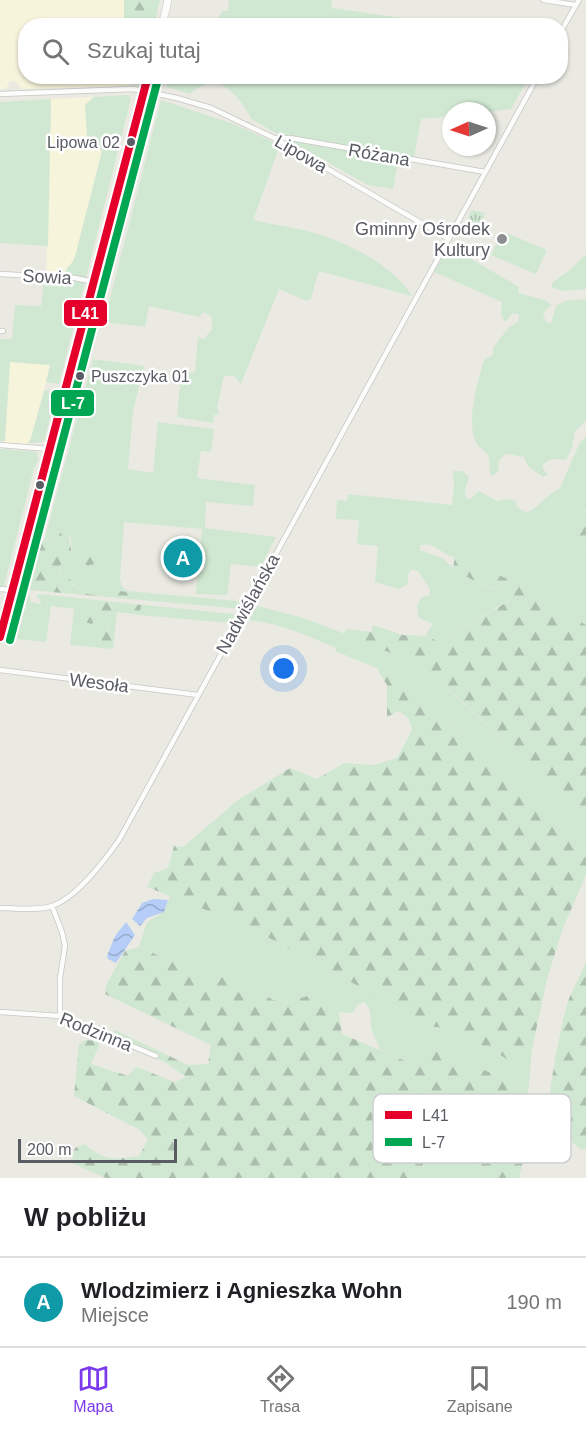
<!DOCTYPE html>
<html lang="pl">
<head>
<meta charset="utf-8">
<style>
	:root { --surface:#fff; --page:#f2f2f2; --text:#202124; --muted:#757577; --line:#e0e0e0; --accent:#7c3aed }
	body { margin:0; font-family:Arial,sans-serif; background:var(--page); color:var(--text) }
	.compass { position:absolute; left:442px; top:102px; width:54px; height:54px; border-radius:50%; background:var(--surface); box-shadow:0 2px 4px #0004; rotate:267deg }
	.scale { position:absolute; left:18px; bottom:15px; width:159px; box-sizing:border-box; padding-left:6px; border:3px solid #595c63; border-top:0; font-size:16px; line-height:21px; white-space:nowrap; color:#595c63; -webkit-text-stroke:4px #fff; paint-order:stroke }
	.you { position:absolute; left:284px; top:669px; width:21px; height:21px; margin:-15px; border:4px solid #fff; border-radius:50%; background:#1a73e8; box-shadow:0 0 0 9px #1a73e833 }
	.badge { display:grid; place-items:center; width:39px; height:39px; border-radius:50%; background:var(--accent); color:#fff; font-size:20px; font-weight:700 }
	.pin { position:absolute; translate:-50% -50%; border:3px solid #fff; box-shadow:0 2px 6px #0006 }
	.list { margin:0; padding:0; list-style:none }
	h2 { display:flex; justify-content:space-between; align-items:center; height:78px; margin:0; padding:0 24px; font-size:26px }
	h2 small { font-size:20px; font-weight:400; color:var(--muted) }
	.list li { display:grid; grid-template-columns:39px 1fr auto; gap:18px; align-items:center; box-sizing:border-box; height:90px; padding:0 24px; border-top:2px solid var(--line) }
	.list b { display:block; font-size:22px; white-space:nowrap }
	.list p { margin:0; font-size:20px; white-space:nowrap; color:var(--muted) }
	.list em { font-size:20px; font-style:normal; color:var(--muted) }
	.icon { flex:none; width:33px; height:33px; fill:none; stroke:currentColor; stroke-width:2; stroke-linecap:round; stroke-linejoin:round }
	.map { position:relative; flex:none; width:586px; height:1178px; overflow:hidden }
	.search { position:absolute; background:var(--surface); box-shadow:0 2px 4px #0004; left:18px; right:18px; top:18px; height:66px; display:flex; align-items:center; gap:15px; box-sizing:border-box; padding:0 21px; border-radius:24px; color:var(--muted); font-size:22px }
	.sheet { height:168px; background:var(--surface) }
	nav { display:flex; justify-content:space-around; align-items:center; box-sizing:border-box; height:84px; border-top:2px solid var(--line); background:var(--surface); font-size:16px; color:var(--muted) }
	nav a { display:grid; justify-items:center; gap:3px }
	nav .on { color:var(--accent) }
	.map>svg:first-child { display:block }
	.commercial { fill:#f6f4db }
	.green { fill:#d0e8d2 }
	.forest { fill:url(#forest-firs) }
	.park { fill:url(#park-tufts) }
	.water { fill:url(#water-waves) }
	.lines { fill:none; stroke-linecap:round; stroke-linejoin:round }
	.street-casing { stroke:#c6c6c5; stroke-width:6 }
	.secondary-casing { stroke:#c9c9c9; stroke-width:8 }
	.street { stroke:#fcfcfb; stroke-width:4.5 }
	.secondary { stroke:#fcfcfb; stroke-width:7 }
	.bus-1-casing { stroke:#fff; stroke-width:12 }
	.bus-2-casing { stroke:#fff; stroke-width:12 }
	.bus-1 { stroke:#e4002b; stroke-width:8 }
	.bus-2 { stroke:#00a651; stroke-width:8 }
	.bus-dot { fill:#595c63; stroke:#fff; stroke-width:2 }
	.poi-dot { fill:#8c8e90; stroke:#fff; stroke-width:2 }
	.labels { text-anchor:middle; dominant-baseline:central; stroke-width:5; stroke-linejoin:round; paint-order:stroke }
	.bus-label { font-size:16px; fill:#595c63; stroke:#fff; text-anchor:end }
	.street-label { font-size:18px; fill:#595c63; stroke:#fff }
	.poi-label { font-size:18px; fill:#595c63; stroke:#fff; text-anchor:end }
	.key { fill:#fff; stroke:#cdced0; stroke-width:1.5 }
	.key-label { font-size:16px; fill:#595c63 }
	.line-badge { stroke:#fff; stroke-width:2 }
	.badge-label { font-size:16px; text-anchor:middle; font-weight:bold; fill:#fff }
</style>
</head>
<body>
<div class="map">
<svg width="586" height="1178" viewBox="0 0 586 1178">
	<defs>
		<pattern id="forest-firs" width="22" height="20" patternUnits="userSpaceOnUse" patternTransform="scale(1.5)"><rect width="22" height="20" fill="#d0e8d2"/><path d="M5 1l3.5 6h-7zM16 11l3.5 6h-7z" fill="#acbfae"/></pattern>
		<pattern id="park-tufts" width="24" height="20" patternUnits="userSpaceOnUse" patternTransform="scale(1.5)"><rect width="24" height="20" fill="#d0e8d2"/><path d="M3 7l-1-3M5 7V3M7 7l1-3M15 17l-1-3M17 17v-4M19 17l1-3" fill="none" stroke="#acbfae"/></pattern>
		<pattern id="water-waves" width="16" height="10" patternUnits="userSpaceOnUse" patternTransform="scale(1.5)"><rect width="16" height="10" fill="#b6cef7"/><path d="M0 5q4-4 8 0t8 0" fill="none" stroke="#97aacc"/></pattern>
	</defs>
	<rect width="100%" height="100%" fill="#eaeae3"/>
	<!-- commercial -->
	<path class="commercial" d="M0,0H124V25L26,26V76L131,77L129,86L22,89L15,81H10L6,89H0Z
		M94,97L85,105L102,151L75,257L67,275L46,274L51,99Z
		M10,362L51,365L29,444L4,443Z"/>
	<!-- green -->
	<path class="green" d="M229,0H332L331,8L453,25H235L231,20L222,23L218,18L222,11H228Z
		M168,76H499L504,85L507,77H529L511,109L487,112L451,111V119L445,117L421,119L413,162L398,160L393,189L368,185L251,119C243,102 233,90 215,81L199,87L190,94L167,87Z
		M128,95L131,99L86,278L67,275L65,272C68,266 72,264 75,257L102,151L87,137L85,105L94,97Z
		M51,99L48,246L0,243V102Z
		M161,100L236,125L280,145L253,220C278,226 307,229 330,238C359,249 397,270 412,296L319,271L311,298L307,301L279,289L241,384L234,376H224L217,407L219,414L214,415L213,423L177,417L181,375L195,372L198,336L203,340L212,329V317L204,312L199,317L149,306L145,327L104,322Z
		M502,231L547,250L536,274L491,255Z
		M449,246L519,287L518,293L545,300L551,305L543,313L546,322L551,323L556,306L565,301L586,299V421L575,431L572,448L566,460C556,459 547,457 542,467L548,475L543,477L528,466L524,457L506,454L499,460L498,472L492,476C487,469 491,465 489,458C487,451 480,449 477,444C465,423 478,381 484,360L493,355V348L509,327L518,322L519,315L513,313L505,322L501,315L502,302L434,272Z
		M586,254V289L565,291L552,288V283L571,269Z
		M44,279L85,282L59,384L46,382L50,365L10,362L5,441H0V339H12L15,305L41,306Z
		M93,359L144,366L133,411L128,469L153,473L158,422L214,429L211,452L201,451L197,478L255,485L253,506L206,502L205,528L276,537L261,567L231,564L227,595L196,594L202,529L124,522L120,579L122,587L127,591L238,601L243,604V609L151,601L152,595L111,590L102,596L86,594C77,584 63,583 58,569L62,561H80L88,566L96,563L84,556L72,554L71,538L62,531L53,542L44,541Z
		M47,390L56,394L44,442L28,443L31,439L44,391Z
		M586,437V504L564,532L554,556L570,534L579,538V544L586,547V625L525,586L455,557C438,554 437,541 420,545V550L444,559L453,568L487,587L506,591L509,600L440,642L425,636L433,624L419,618L417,606L421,598L429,595L430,589L419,572L412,569L408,574V584L399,589L375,582L378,546L357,544L359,520L336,519L337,500L347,501L348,494L452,505L454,488L453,471H462L469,477L465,489L466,498L470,499L479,491L497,501L507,499L516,501L517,507L527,513C539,506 548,494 560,488L580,442Z
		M0,449L37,452L38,460L34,468L4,586H0Z
		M29,594L31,602L40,604L41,600L36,597L39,594L233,614L237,618L231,619L229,623L140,615V605L91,601L85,623L95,617L117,612L115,630H109L107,623L94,636L92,647L70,645L74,609L51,606L46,642L16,639Z
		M257,606L304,618L374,645L401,657L426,672L460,700L586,817V852L431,704L386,672L380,674L377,668L335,651L336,648C306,635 279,623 247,620L233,636L249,609H256Z
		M170,896L247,926L434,1027H438L489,1048L508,1060L526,1048L532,1049L527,1105L517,1083L443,1054L431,1047L409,1062L380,1050L371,1028L370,1011L365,1002L358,1004L353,1013L339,1012L328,999L307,996L289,1002L273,1000L231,975L214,980L139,947L147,922L164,912Z
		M456,1149L474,1156L487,1178H425C420,1150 433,1151 456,1149Z"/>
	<!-- forest -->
	<path class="forest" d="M124,0H160L154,25H124Z
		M586,504V547L579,544V538L570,534L554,556H550L564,532Z
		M62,531L68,532L72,554L94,556L97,563L88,566L80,561L62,562L58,569L60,575L71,580L72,585L83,590L87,594L102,596L104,591L111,590L152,595L151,601L29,590L42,541L53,542Z
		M455,557L525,586L586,625V818L461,700L426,672L401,657L344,634L346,629L371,632L373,625L403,635L425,636L440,642L509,601L506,591C486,587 470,580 453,568Z
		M91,601L141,605L140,615L117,612L95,617L92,624L85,622Z
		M106,623L109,630H115L113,649L92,647L94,636Z
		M386,672L412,687L431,704L586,852V875L563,928L547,979L532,1049L526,1048L521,1061L508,1060L489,1048L438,1027H434L247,926L147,887L154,873L168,868L174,846L183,847L238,800L290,768L317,779L344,763L374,765L397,758L412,730C410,720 408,715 397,711L387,718V685L380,674Z
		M139,947L214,980L231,975L273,1000L289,1002L307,996L328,999L339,1012L342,1034L408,1062L413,1047H431L443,1054L517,1083L527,1105L524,1157L519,1178H487C483,1172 480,1163 475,1158C465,1147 431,1144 424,1159C422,1165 424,1172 425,1178H106L70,1162L75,1148L84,1144C107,1161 110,1160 139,1156L148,1140L140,1130L74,1096L79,1044L86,1040L98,1041L99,1046L91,1064L128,1076L136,1067L175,1082L186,1077L163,1061L111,1041L115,1030L188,1065L208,1064L211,1045L105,994L107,983L125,951Z
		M586,962V1149H580C571,1139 555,1133 550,1121C544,1107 563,1013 570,996C575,985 581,974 586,962Z"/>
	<!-- park -->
	<path class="park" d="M471,210L485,213L482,224L468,221Z"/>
	<!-- water -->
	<path class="water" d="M153,899L168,900L164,912L147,918L140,926L132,919L142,903Z
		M126,922L135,935L116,963L108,959L107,956L115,936Z"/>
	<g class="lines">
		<defs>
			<path id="street" d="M543,0L576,5
				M560,33L579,0
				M0,94L133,89L177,98L211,108L274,138L449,239
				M275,138H290L485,172
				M0,274L75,278L94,282
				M0,331H3
				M0,445L50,449
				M0,589L13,590
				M0,670L198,695
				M52,906L62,932L65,946L60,978V1016
				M0,908C16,908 37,911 52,906C76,898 105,860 119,840L538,76
				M0,1012L60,1016L156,1056"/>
			<path id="secondary" d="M162,26L168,0
				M0,637L148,76"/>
		</defs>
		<!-- street casing -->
		<use href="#street" class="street-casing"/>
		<!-- secondary casing -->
		<use href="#secondary" class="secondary-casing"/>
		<!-- street -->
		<use href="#street" class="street"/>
		<!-- secondary -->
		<use href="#secondary" class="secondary"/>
		<defs>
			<path id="bus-1" d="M0,637L148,76"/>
			<path id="bus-2" d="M10,640L158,79"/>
		</defs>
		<!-- bus-1 casing -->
		<use href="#bus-1" class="bus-1-casing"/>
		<!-- bus-2 casing -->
		<use href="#bus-2" class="bus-2-casing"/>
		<!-- bus-1 -->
		<use href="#bus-1" class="bus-1"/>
		<!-- bus-2 -->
		<use href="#bus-2" class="bus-2"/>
	</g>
	<!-- markers -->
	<g class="bus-dot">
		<circle cx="131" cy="142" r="5"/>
		<circle cx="80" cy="376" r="5"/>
		<circle cx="40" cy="485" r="5"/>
	</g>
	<circle class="poi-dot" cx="502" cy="239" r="6"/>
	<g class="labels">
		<!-- bus labels -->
		<g class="bus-label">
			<text x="120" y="142">Lipowa 02</text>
			<text x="91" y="376" text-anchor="start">Puszczyka 01</text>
		</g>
		<!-- street labels -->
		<g class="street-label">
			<text transform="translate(301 154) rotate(30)">Lipowa</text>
			<text transform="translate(379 155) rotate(10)">Różana</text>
			<text transform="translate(47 277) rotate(3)">Sowia</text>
			<text transform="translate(248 604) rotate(-61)">Nadwiślańska</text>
			<text transform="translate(99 683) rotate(7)">Wesoła</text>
			<text transform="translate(96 1032) rotate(22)">Rodzinna</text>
		</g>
		<!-- poi labels -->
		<g class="poi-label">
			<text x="490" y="229">Gminny Ośrodek<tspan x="490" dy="21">Kultury</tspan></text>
		</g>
	</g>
	<!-- legend -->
	<rect x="373" y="1094" width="198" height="69" rx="9" class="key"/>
	<rect x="385" y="1111" width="27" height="8" fill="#e4002b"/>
	<rect x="385" y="1138" width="27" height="8" fill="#00a651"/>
	<g class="key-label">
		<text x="422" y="1121">L41</text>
		<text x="422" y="1148">L-7</text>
	</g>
	<g class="line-badge">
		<rect x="63" y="299" width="45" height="28" rx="6" fill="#e4002b"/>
		<rect x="50" y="389" width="45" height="28" rx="6" fill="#00a651"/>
	</g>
	<g class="badge-label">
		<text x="85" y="319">L41</text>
		<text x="73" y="409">L-7</text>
	</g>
</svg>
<svg class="compass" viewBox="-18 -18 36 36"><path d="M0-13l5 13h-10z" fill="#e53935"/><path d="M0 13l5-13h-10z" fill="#757577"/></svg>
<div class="scale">200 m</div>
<div class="you"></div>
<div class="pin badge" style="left:183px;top:558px;background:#0f9aa8">A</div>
<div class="search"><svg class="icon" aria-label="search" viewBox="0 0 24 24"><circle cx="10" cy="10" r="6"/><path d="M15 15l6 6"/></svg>Szukaj tutaj</div>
</div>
<section class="sheet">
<h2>W pobliżu<small></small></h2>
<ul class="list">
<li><span class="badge" style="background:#0f9aa8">A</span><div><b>Wlodzimierz i Agnieszka Wohn</b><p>Miejsce</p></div><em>190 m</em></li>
</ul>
</section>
<nav>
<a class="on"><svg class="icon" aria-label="map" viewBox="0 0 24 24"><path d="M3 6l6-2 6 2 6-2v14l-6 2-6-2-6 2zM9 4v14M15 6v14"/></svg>Mapa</a>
<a><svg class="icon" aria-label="directions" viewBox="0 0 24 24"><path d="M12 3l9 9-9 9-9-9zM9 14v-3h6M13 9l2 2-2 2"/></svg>Trasa</a>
<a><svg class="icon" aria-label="saved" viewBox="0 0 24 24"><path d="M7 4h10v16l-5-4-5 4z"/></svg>Zapisane</a>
</nav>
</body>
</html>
